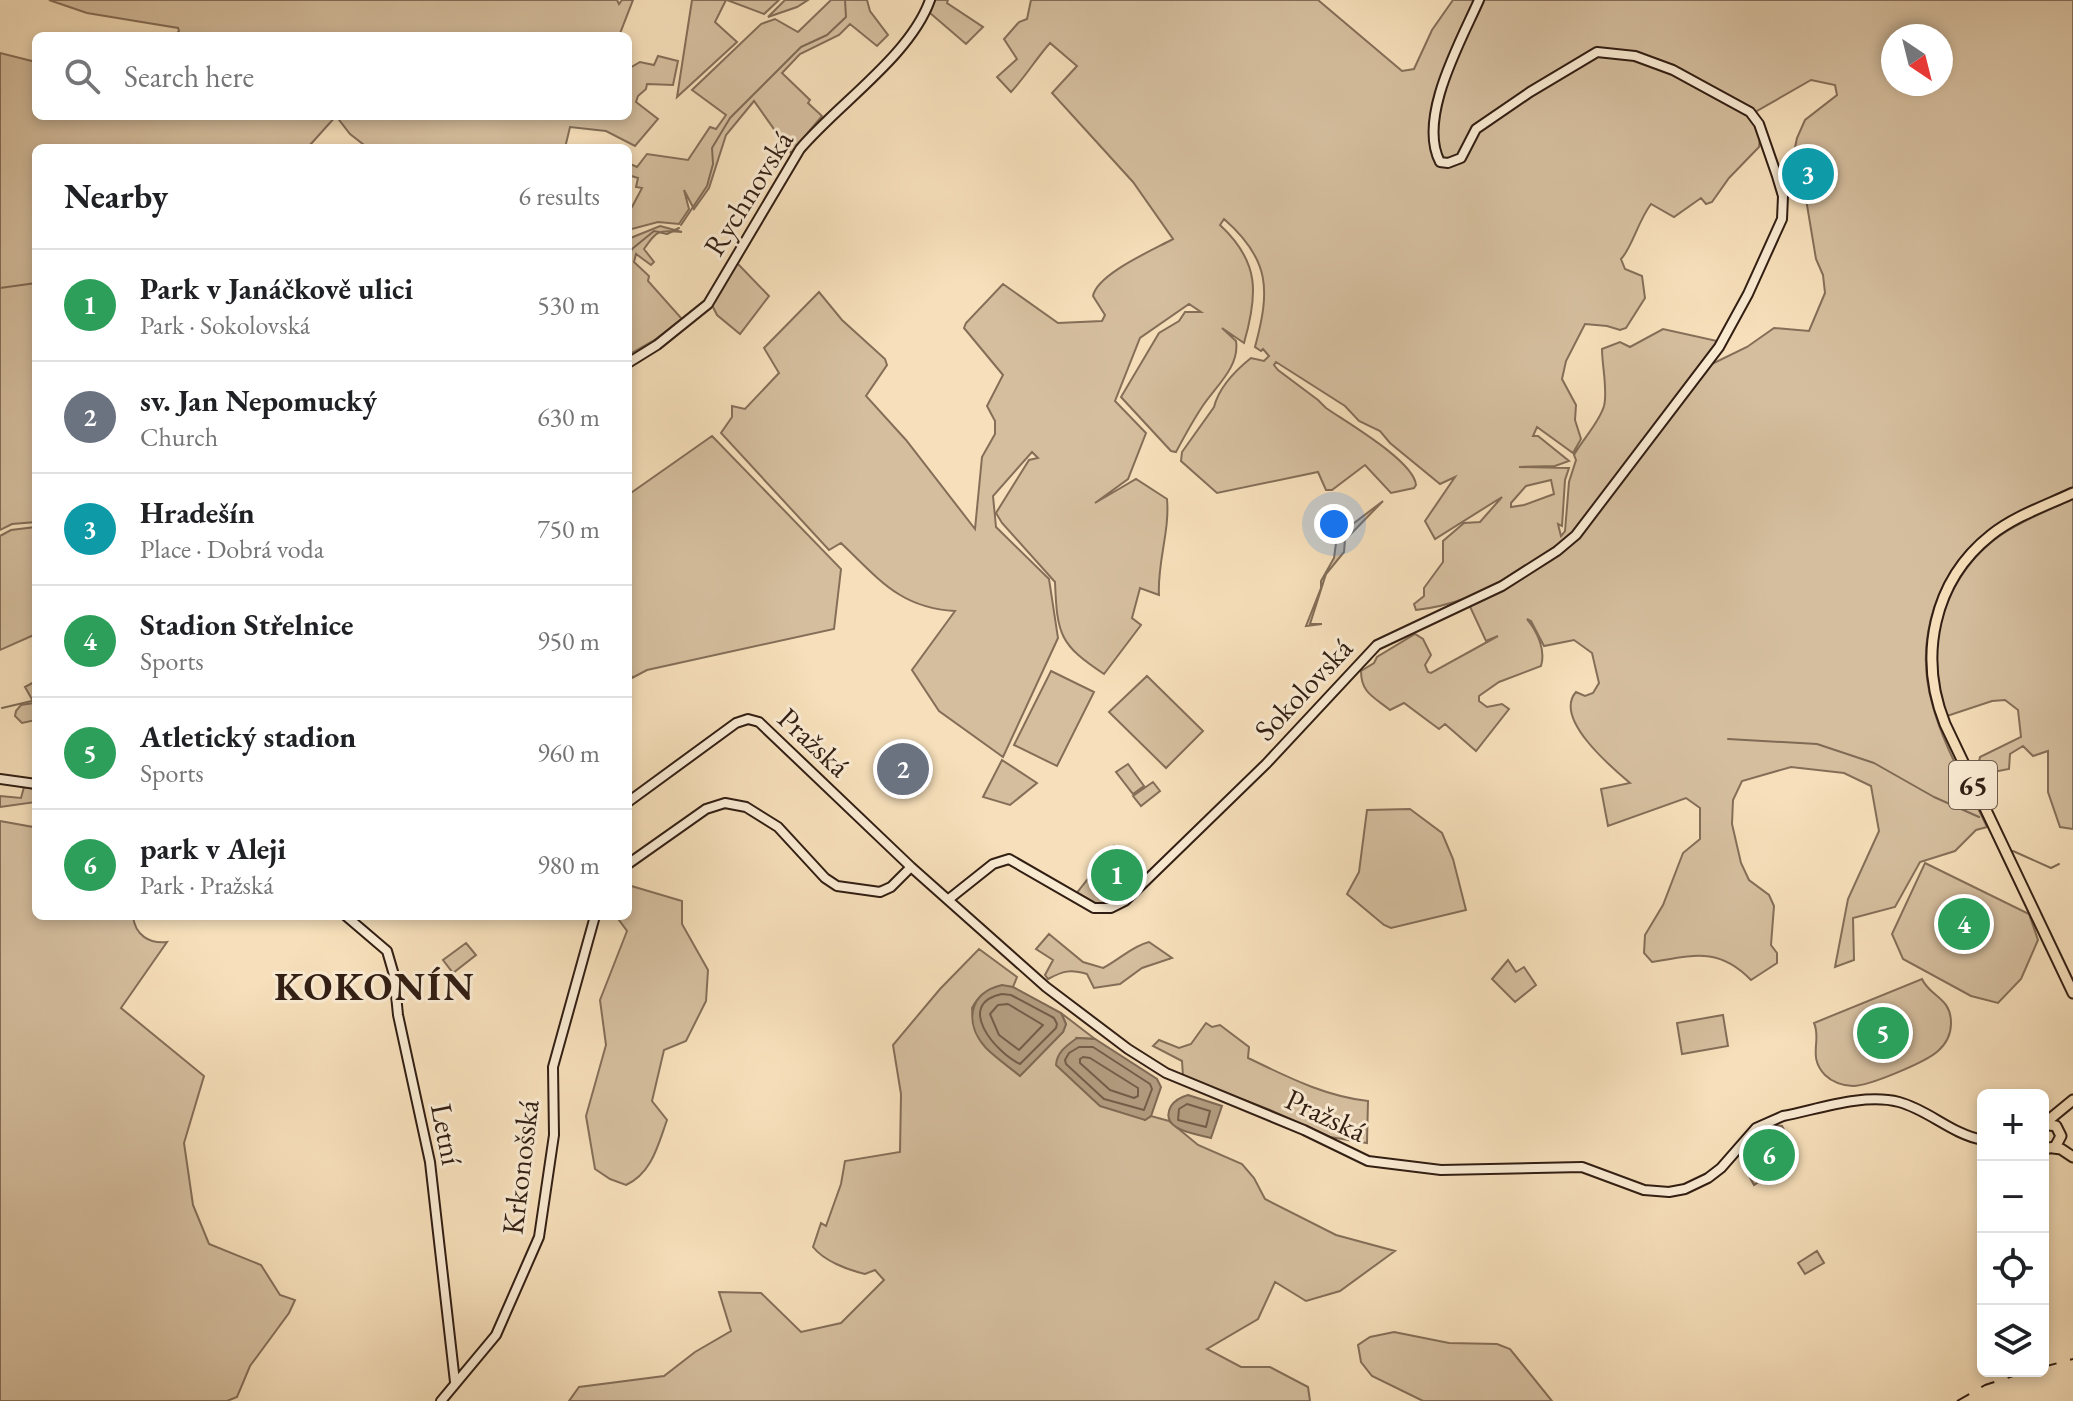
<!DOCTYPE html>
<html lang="en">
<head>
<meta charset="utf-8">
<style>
	:root { --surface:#fff; --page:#f6f6f6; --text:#202124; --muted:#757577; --line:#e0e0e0; --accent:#8f2418 }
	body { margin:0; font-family:"EB Garamond",serif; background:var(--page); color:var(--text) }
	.controls { position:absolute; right:24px; bottom:24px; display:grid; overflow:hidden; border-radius:12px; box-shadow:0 4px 12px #0003 }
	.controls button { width:72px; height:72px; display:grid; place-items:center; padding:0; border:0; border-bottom:2px solid var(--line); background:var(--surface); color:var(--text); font:40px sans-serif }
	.compass { position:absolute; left:1881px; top:24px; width:72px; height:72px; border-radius:50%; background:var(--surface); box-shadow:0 4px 12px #0003; rotate:145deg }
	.you { position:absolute; left:1334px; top:524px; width:28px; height:28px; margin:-20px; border:6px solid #fff; border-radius:50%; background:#1a73e8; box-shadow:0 0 0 12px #1a73e833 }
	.badge { display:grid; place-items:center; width:52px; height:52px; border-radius:50%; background:var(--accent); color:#fff; font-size:26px; font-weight:700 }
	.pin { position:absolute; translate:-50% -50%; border:4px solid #fff; box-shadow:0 2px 8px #0006 }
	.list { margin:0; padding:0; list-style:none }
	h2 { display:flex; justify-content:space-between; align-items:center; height:104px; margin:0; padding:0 32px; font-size:34px }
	h2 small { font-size:26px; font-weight:400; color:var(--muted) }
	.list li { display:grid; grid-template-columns:52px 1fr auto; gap:24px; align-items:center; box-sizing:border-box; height:112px; padding:0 32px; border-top:2px solid var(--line) }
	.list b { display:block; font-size:30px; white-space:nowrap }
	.list p { margin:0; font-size:26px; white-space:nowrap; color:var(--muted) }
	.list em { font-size:26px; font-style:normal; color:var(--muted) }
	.icon { flex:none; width:44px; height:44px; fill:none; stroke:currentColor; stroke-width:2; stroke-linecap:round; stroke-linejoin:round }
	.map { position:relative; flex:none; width:2073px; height:1401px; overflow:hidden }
	.search { position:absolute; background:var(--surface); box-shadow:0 4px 12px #0003; left:32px; top:32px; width:600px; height:88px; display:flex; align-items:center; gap:20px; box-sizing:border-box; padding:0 28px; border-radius:12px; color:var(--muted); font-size:30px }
	.panel { position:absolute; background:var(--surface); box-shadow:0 4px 12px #0003; left:32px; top:144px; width:600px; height:776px; border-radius:12px }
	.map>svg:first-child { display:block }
	.green { fill:#d5be9e; stroke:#846e58; stroke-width:2; fill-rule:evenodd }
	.water { fill:#b39d81; stroke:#7f6a55; stroke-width:2 }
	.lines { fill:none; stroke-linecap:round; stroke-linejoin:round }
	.shore { stroke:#725e4a; stroke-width:2 }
	.stream { stroke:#7f6a55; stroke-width:2 }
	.secondary-casing { stroke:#321e13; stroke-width:12 }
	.primary-casing { stroke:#321e13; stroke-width:13 }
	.secondary { stroke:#f9ead2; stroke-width:8 }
	.primary { stroke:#f6dfba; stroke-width:9 }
	.rail { stroke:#321e13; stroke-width:2; stroke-dasharray:14 14; stroke-linecap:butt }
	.labels { text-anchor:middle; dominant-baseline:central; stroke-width:6; stroke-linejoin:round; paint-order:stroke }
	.shield { fill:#f9ead2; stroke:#6e5b4c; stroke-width:2 }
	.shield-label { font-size:28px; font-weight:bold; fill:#321e13 }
	.street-label { font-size:30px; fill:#321e13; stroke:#f9ead2 }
	.district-label { font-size:38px; font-weight:bold; letter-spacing:2px; fill:#321e13; stroke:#f9ead2 }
</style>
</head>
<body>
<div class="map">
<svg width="2073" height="1401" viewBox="0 0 2073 1401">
	<rect width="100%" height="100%" fill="#f6dfba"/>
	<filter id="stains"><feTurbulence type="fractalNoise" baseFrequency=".0025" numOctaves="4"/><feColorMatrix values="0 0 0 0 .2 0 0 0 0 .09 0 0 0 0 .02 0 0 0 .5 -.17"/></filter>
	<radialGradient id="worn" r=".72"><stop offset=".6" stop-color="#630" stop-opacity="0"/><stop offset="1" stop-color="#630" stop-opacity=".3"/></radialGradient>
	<!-- green -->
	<path class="green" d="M49,0H617L619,4L622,0H633L619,36H174L179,31L178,28L87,13Z
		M692,0H726L715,22L737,42L677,97Z
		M727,0H779L764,14Z
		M785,0H808L797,7L768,17Z
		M831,0H867L870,11L888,35L877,46L850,24L839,35L800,54L782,73L810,100L808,103L822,116L791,153L754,101L726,135L709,188L694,209L684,190L689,209L679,224L658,222L628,230V207H632L642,188L636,187L638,178L628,175V163L637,167L647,154L688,160L710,127L716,129L726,115L692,90L761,24L775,19L798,32Z
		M935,0H948L947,3L983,27L966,44L930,13Z
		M1031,0H1318L1402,71L1414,69L1432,30L1453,0H2073V487C2045,500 2016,511 1991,529C1937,568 1914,639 1932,703C1943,746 1968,787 1987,827L1976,830L1955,851L1920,862L1895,907L1853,918L1854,960L1835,967L1848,899L1879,831L1871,786L1844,773L1791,767L1742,781L1733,800L1732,824L1741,863L1749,880L1769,895L1774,906L1771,945L1777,953V963L1751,980C1719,947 1694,955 1652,962L1644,953L1645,935L1663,905L1683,853L1700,839V808L1686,798L1608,826L1601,789L1630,783C1611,767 1553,718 1576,692L1585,696L1593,693L1599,683L1592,653L1574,640L1544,646L1531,621L1527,619C1537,631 1546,650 1541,666L1499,682L1479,696V701L1487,707L1502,704L1509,709L1476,751L1445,724L1439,729L1404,703L1390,710C1374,697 1361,693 1361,671L1374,663L1377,657L1415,634L1423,639L1431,655L1425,665L1428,672L1431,673L1498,636L1486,641L1466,598C1450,604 1434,608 1416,610L1414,604L1424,596V588L1443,562V541L1464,523L1480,522L1502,497L1435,539L1425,521L1455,477L1440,484L1390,443L1380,431L1359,421L1345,406L1276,362L1274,365L1278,370L1318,400L1326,408C1346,422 1414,461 1416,485L1414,488L1391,493L1365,465L1332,490H1326L1318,472L1217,493L1181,461L1182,452L1214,407C1219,387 1236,370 1251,358L1264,361L1269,356L1263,349L1261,351L1255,347C1270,291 1271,260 1224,219L1220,225C1260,262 1258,294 1244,343L1222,328L1236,341C1240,367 1215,387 1202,407C1192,422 1184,437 1176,452L1171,451L1121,397L1159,333L1179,321L1185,312H1201L1189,304L1140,338L1115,401L1146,433L1128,479L1095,503L1136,479L1167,499C1170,531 1157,563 1159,595L1140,588L1132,618L1141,625L1104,674C1060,645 1057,635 1055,582L1002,523L996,513L1029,460L1038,458L1032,452L993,496L996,527L1049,579L1058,638L1003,757L939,711L912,670L955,611C900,608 879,579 841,543L829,550L721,433L732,417V406L745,409L779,373L764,348L819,292L842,320L885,359L887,365L866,396L906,440L975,529L982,457L995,434V421L987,406L1003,375L964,328L966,323L1003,284L1058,323L1102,321L1105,315L1093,296C1097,274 1153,250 1173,239L1133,182L1052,93L1077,66L1050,43C1035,60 1026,76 1011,92L997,77L1017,59L1004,39L1019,22L1027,19ZM1893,36H1941V84H1893ZM1811,80L1835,85L1837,95L1805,120L1797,138L1794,152L1802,175L1816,259L1823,275L1825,293L1809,331L1774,328L1747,347L1714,363L1717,341L1663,329L1630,347L1620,342L1602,349C1602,366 1608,391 1604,406C1599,423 1582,440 1574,455L1576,460L1569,482L1565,531L1561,536L1558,524L1562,526L1565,480L1569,468L1519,467L1555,466L1569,461L1538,436H1533L1537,427L1573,453L1581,439L1575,420L1576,405L1562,379L1566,361L1585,324L1607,326L1620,330L1626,328L1645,298L1642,276L1625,269L1621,259C1632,248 1638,221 1651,204L1674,217L1701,198L1706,204L1712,202L1729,178L1759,147L1760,137L1750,115ZM1551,480L1554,494L1524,505L1511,507V503L1526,486Z
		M0,53L36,62V116H628V69L640,62L654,65L658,56L678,61L673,85L647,84L646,89L638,96L636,102L658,119L635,146L606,131L570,127L565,148H368L350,134L336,116L310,145V148H36V522L12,524L0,530Z
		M660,226L682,232C658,230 657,230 644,249L654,262L651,265L636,254L634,262L649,276L648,281L682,319L656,339L628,355V239Z
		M737,263L769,296L740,334L717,315L712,305Z
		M712,436L841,569L834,629L647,670L632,678L628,665V495Z
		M2073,499V829L2060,827L2048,792V751L2033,756L2023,746L2010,754L2009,769L1983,774L1978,766L1980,757L2021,737L2018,710L2005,700L1992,701L1947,716C1921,651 1944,574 2001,535C2023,520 2049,510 2073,499Z
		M1383,501L1345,540L1344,552L1326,574L1310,624H1322L1306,626L1321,588V581L1334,558L1337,536Z
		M36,527V634L0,650V536L11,530Z
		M1051,671L1094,692L1057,766L1014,745Z
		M1147,676L1203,731L1166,768L1109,712Z
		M36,681V720L22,723L15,716L16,711L21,705L34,703L25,687Z
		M1002,760L1037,783L1010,805L983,797Z
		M1128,764L1144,786L1133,794L1116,772Z
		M1153,782L1160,791L1141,806L1133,796Z
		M24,787L36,789V802L0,807V796L21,798Z
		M1410,809L1442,833L1453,859L1466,910L1391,928L1384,925L1347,894L1359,872L1367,810Z
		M0,821L33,827L36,835V916H133C135,935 149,944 167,942L121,1008L204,1076L184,1143L193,1205L209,1244L261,1265L280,1295L295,1300L289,1313L250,1366L237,1397L227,1401H0Z
		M1114,846L1145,874L1113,903L1101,907L1076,894Z
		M1925,863L2029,914L2038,940L2021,979L1998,1003L1971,996L1903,959L1892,934Z
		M628,885L682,901V924L708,970L706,1001L686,1041L664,1050L652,1101L667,1120C658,1145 652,1173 626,1185L610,1179L595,1169L586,1116L606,1045L600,1000L627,931L616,916H628Z
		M1049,934L1083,962L1103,968C1119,960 1132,946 1149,942L1172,958L1142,968L1120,984L1094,988L1087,974C1070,969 1063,971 1048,979L1045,975L1053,960L1036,949Z
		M466,943L476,955L453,973L443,960Z
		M979,949L1017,977L1013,987C996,985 979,993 972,1008C973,1041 997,1057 1020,1076L1063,1032L1066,1024L1061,1013L1095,1039L1077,1038L1145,1120L1151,1116L1169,1121L1198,1145L1242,1164L1254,1178L1265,1199L1336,1235L1395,1251L1340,1291L1306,1301L1275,1282L1258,1319L1207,1349L1241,1367H1270L1308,1387L1310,1401H569L579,1387L664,1376L695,1352L731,1331L719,1292L761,1293L801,1332L841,1323L884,1280L875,1270L865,1274C848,1270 824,1261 813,1247L821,1223L826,1226L841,1184L845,1161L900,1152L901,1094L893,1045L940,989Z
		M1508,960L1516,972L1524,967L1536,985L1515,1002L1492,979Z
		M1922,979C1930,997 1951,997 1951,1023C1951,1034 1946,1044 1938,1051C1926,1062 1869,1086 1853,1086C1843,1086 1832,1082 1825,1075C1807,1056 1822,1041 1814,1023Z
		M1723,1015L1728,1046L1682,1054L1677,1023Z
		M1206,1023L1212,1027L1220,1025L1249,1047L1248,1058C1288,1077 1324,1096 1368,1101L1367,1143L1330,1137L1270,1110L1183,1076L1182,1061L1153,1046L1159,1040L1179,1048L1191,1044Z
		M1774,1125L1782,1126L1798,1156L1754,1185L1741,1161L1740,1153L1768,1127Z
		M1817,1251L1824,1263L1805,1274L1798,1263Z
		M1394,1332L1449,1343L1497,1344L1510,1349L1552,1401H1423L1372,1376L1361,1362L1358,1345L1370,1337Z"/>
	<!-- water -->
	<path class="water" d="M1002,985L1013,987L1061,1013L1066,1024L1063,1032L1020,1076C1009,1067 996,1058 986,1048C964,1024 968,993 1002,985Z
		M1077,1038L1095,1039L1157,1079L1161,1087L1151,1116L1145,1120L1100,1106L1056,1065C1057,1052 1066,1046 1077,1038Z
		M1188,1095L1222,1106L1211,1138C1196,1134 1158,1130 1171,1106C1175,1100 1181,1097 1188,1095Z"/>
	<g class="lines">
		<!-- shore -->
		<path class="shore" d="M1002,994L1011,995L1054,1018L1057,1024L1056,1028L1020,1064C996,1053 954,1004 1002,994Z
			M1008,1004L1043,1025L1019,1050L999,1035L990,1014L998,1005Z
			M1079,1047H1093L1150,1084L1152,1089L1144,1110L1104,1099L1066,1064L1065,1060L1069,1053Z
			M1083,1057L1090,1058L1138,1088V1096L1134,1098L1110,1090L1080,1063V1059Z
			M1187,1104L1210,1111L1206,1127L1178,1120L1179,1109Z"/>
		<!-- stream -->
		<path class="stream" d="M681,225L707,186L713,164L712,148L730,118L801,47L827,35L846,17L845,0
			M628,258L632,249L654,231L667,234L679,228
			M0,288L36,283
			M2,708L36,700
			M1728,739L1817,744L1874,763L1934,797L1979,817
			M2013,851L2051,868L2059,864"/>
		<defs>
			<path id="secondary" d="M628,363L657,345L708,304L800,149C839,103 910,56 930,0
				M0,779L36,784
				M628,802L736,723L748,719L759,722L911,867L1046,987L1128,1049L1166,1073L1304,1130L1368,1161L1441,1170L1582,1167L1644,1190L1669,1192L1685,1189L1708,1178L1721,1168L1756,1128L1783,1116C1819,1109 1863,1093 1899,1102C1929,1110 1951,1134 1983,1140
				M628,864L706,809L725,803L746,807L778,827L825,878L837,886L880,892L891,887L911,867
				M949,899L993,864L1009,859L1094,908H1111L1125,901L1266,764L1377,645L1502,586L1557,551L1576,535L1719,347L1748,294L1782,219L1783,196L1777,176L1759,124L1750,112L1673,70L1635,56L1597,52L1530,92L1476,129L1461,158L1448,163L1440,162C1417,118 1461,41 1479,0
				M346,916L387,951L394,975L398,1015L430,1162L455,1382
				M441,1401L496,1335L539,1237L554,1135L553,1067L595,916"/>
			<path id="primary" d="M2073,493C2045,506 2015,516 1991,535C1933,581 1918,657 1945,724L2073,993
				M2045,1123L2073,1100
				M2043,1124L2056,1126L2061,1136L2055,1147L2043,1149
				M2053,1148L2061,1149L2073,1157"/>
		</defs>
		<!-- secondary casing -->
		<use href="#secondary" class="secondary-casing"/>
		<!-- primary casing -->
		<use href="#primary" class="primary-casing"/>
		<!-- secondary -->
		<use href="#secondary" class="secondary"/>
		<!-- primary -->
		<use href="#primary" class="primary"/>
		<!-- rail -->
		<path class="rail" d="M2043,1367L2073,1359
			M1957,1401L1985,1385L2029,1371"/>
	</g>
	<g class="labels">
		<!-- shield labels -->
		<rect class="shield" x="1949" y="761" width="48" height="48" rx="6"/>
		<g class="shield-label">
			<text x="1973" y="785">65</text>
		</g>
		<!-- street labels -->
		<g class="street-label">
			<text transform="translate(748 193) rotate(-58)">Rychnovská</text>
			<text transform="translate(1303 689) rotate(-47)">Sokolovská</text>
			<text transform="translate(814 742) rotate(43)">Pražská</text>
			<text transform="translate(1326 1115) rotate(25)">Pražská</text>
			<text transform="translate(447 1134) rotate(79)">Letní</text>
			<text transform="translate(520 1167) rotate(-83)">Krkonošská</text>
		</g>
		<!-- district labels -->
		<g class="district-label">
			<text x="375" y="986">KOKONÍN</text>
		</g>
	</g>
	<rect width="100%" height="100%" filter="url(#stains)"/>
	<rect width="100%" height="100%" fill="url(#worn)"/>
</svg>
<div class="controls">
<button>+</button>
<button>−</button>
<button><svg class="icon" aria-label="locate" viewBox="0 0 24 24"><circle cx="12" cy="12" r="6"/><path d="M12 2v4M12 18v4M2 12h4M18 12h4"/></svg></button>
<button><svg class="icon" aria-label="layers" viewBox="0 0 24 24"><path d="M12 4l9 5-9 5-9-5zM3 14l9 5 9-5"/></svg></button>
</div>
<svg class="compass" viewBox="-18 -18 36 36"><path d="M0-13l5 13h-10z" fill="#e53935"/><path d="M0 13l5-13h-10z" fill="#757577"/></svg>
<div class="you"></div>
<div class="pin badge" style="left:1117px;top:875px;background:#2e9e5b">1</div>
<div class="pin badge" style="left:903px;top:769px;background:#6b7280">2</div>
<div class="pin badge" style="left:1808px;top:174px;background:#0f9aa8">3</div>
<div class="pin badge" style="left:1964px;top:924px;background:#2e9e5b">4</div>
<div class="pin badge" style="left:1883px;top:1033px;background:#2e9e5b">5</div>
<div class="pin badge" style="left:1769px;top:1155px;background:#2e9e5b">6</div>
<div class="search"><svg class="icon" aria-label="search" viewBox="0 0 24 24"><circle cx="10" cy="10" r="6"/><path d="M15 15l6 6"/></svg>Search here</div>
<section class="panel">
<h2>Nearby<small>6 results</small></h2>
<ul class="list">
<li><span class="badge" style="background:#2e9e5b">1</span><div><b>Park v Janáčkově ulici</b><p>Park · Sokolovská</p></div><em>530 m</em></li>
<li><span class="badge" style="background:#6b7280">2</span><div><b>sv. Jan Nepomucký</b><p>Church</p></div><em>630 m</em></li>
<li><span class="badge" style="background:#0f9aa8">3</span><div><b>Hradešín</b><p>Place · Dobrá voda</p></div><em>750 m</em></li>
<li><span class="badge" style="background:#2e9e5b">4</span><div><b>Stadion Střelnice</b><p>Sports</p></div><em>950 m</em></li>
<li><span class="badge" style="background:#2e9e5b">5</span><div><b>Atletický stadion</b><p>Sports</p></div><em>960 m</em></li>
<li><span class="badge" style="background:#2e9e5b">6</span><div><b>park v Aleji</b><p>Park · Pražská</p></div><em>980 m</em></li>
</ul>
</section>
</div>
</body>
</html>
